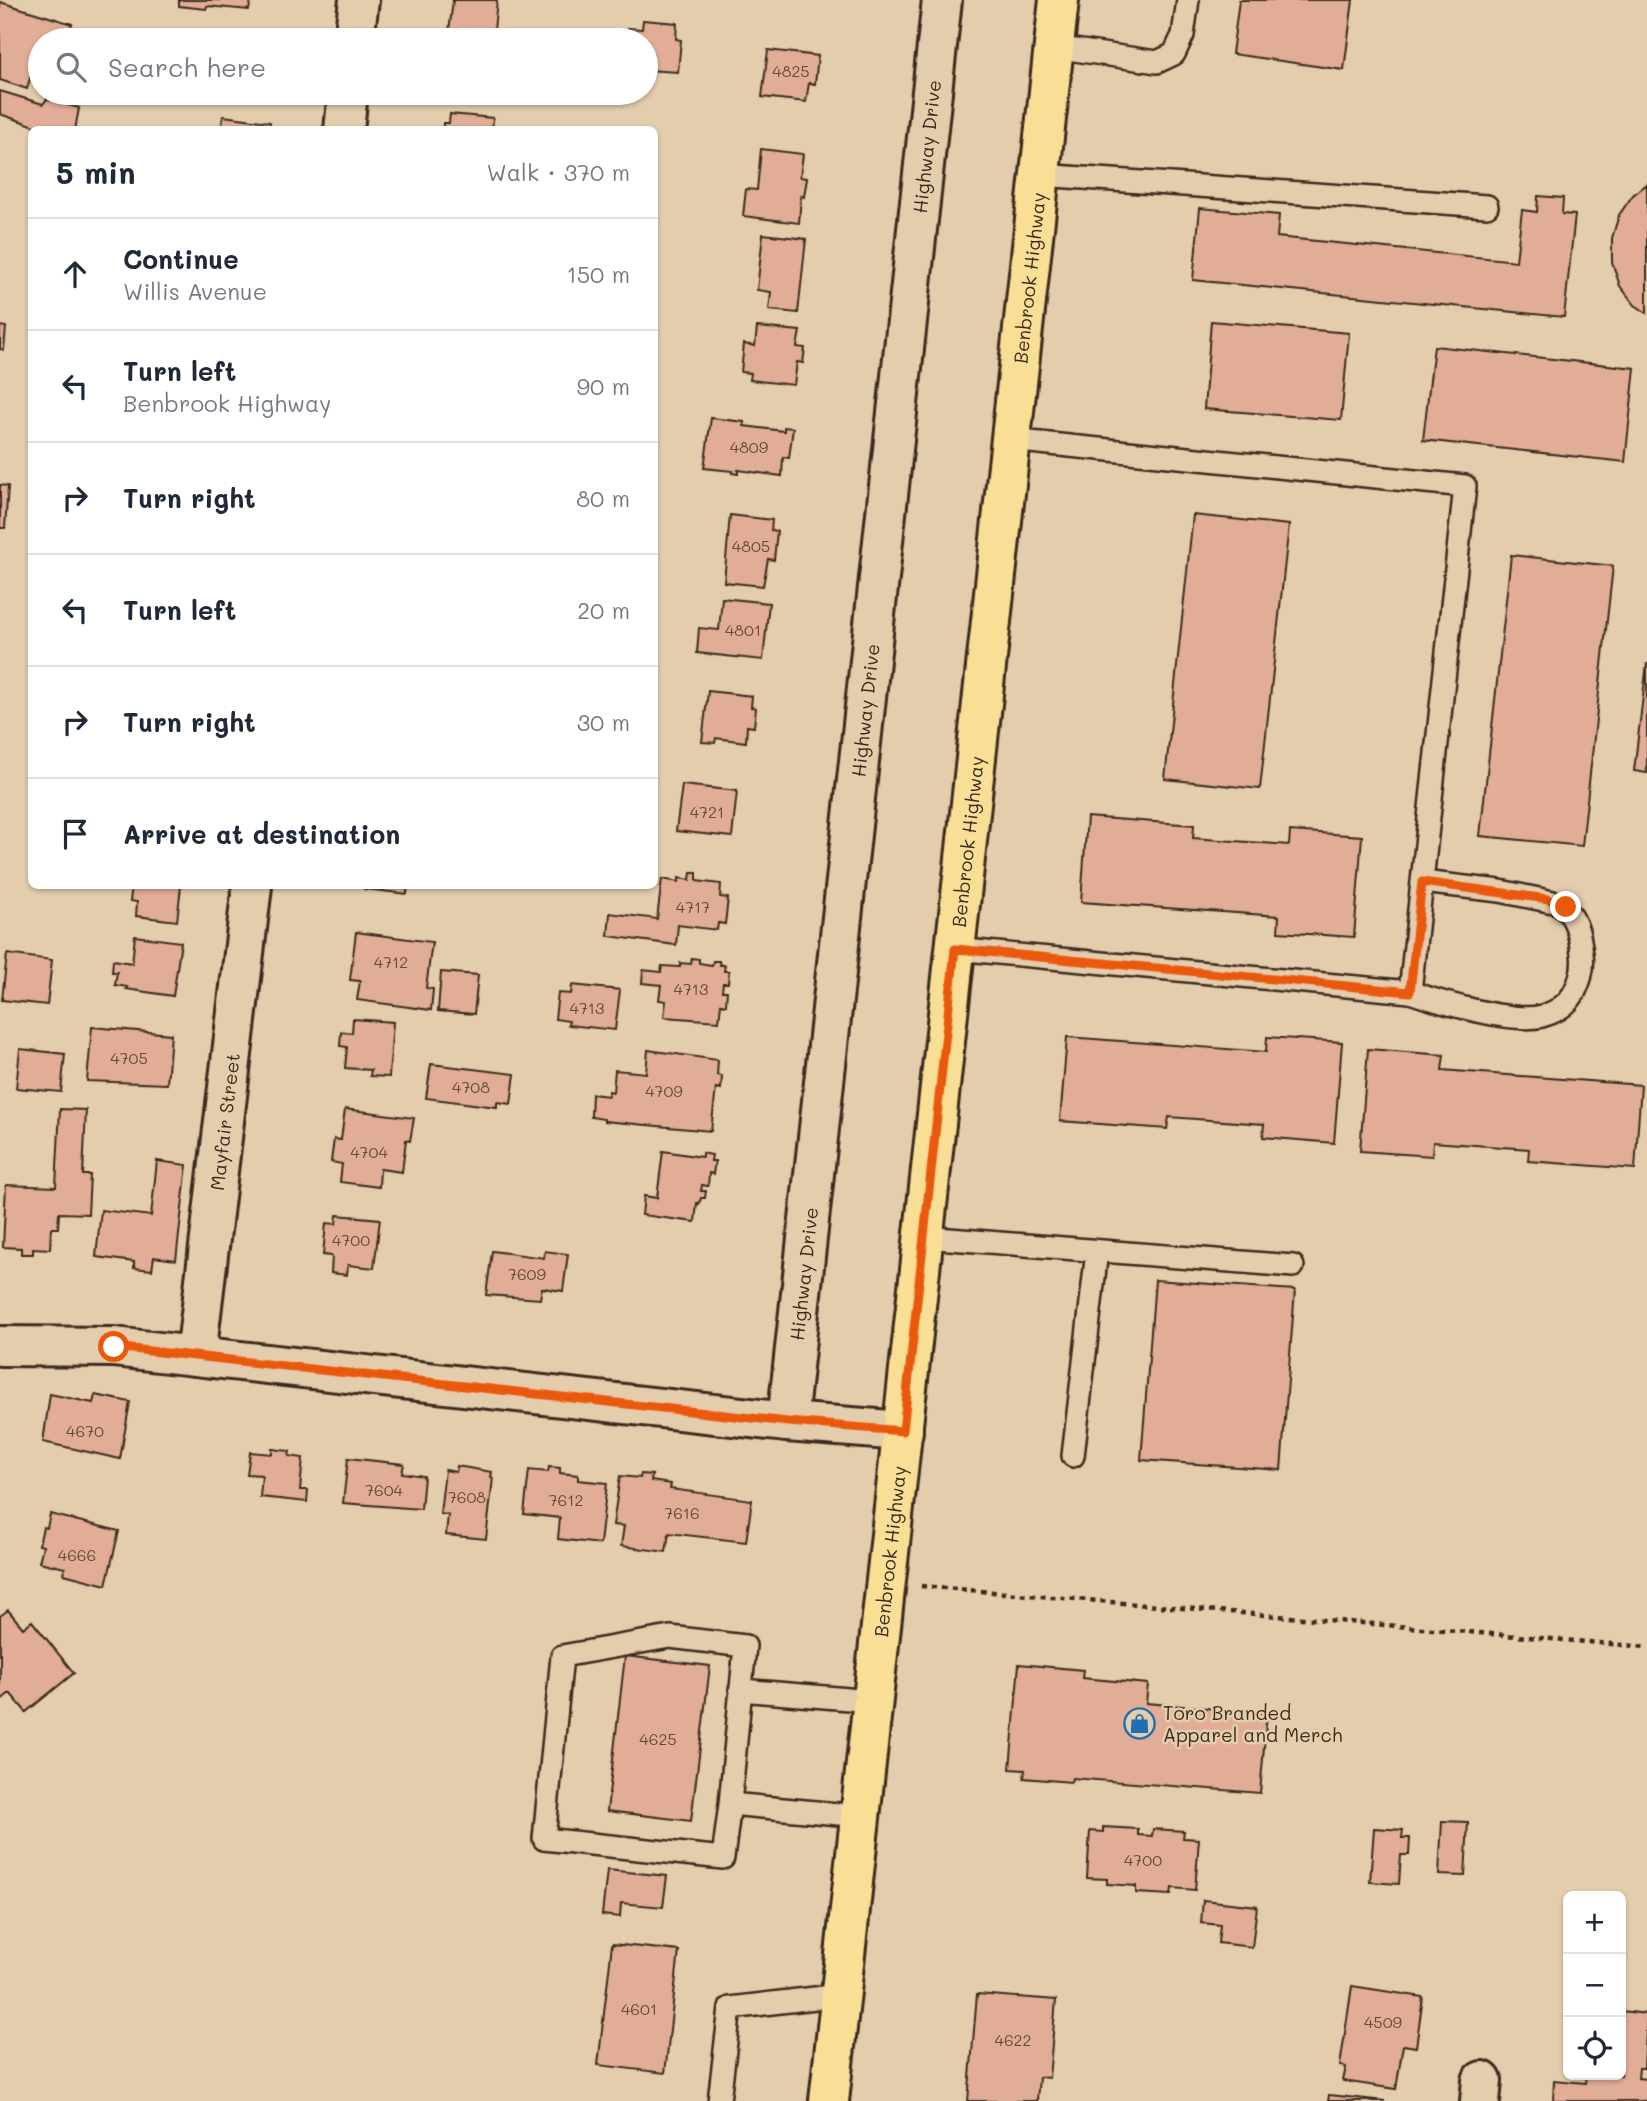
<!DOCTYPE html>
<html lang="en">
<head>
<meta charset="utf-8">
<style>
	:root { --surface:#fff; --page:#f6f6f7; --text:#1f2937; --muted:#747a83; --line:#e0e1e3 }
	body { margin:0; font-family:Mali,sans-serif; background:var(--page); color:var(--text) }
	.controls { position:absolute; right:21px; bottom:21px; display:grid; overflow:hidden; border-radius:10px; box-shadow:0 2px 5px #0004 }
	.controls button { width:63px; height:63px; display:grid; place-items:center; padding:0; border:0; border-bottom:2px solid var(--line); background:var(--surface); color:var(--text); font:35px sans-serif }
	.stop { position:absolute; width:21px; height:21px; margin:-16px; border:5px solid #ea580c; border-radius:50%; background:#fff }
	.stop.end { background:#ea580c; border-color:#fff; box-shadow:0 2px 7px #0008 }
	.list { margin:0; padding:0; list-style:none }
	h2 { display:flex; justify-content:space-between; align-items:center; height:91px; margin:0; padding:0 28px; font-size:30px }
	h2 small { font-size:23px; font-weight:400; color:var(--muted) }
	.list li { display:grid; grid-template-columns:46px 1fr auto; gap:21px; align-items:center; box-sizing:border-box; height:112px; padding:0 28px; border-top:2px solid var(--line) }
	.list b { display:block; font-size:26px; white-space:nowrap }
	.list p { margin:0; font-size:23px; white-space:nowrap; color:var(--muted) }
	.list em { font-size:23px; font-style:normal; color:var(--muted) }
	.icon { flex:none; width:38px; height:38px; fill:none; stroke:currentColor; stroke-width:2; stroke-linecap:round; stroke-linejoin:round }
	.map { position:relative; flex:none; width:1647px; height:2101px; overflow:hidden }
	.search { position:absolute; background:var(--surface); box-shadow:0 2px 5px #0004; left:28px; top:28px; width:630px; height:77px; display:flex; align-items:center; gap:18px; box-sizing:border-box; padding:0 24px; border-radius:38px; color:var(--muted); font-size:26px }
	.panel { position:absolute; background:var(--surface); box-shadow:0 2px 5px #0004; left:28px; top:126px; width:630px; height:763px; border-radius:10px }
	.map>svg:first-child { display:block }
	.building { fill:#e2ad97; stroke:#3b2a1e; stroke-width:2 }
	.lines { fill:none; stroke-linecap:round; stroke-linejoin:round }
	.lane-casing { stroke:#3b2a1e; stroke-width:26 }
	.street-casing { stroke:#3b2a1e; stroke-width:44 }
	.primary-casing { stroke:#3b2a1e; stroke-width:44 }
	.path { stroke:#3b2a1e; stroke-width:4.5; stroke-dasharray:5 5; stroke-linecap:butt }
	.lane { stroke:#e4cdad; stroke-width:21 }
	.street { stroke:#e4cdad; stroke-width:38 }
	.primary { stroke:#f9df96; stroke-width:38 }
	.route { stroke:#ea580c; stroke-width:9 }
	.labels { text-anchor:middle; dominant-baseline:central; stroke-width:5; stroke-linejoin:round; paint-order:stroke }
	.number-label { font-size:16px; fill:#654b3c }
	.street-label { font-size:19px; fill:#3b2a1e; stroke:#e4cdad }
	.poi-label { font-size:19px; fill:#3b2a1e; stroke:#e4cdad; text-anchor:start }
</style>
</head>
<body>
<div class="map">
<svg width="1647" height="2101" viewBox="0 0 1647 2101">
	<rect width="100%" height="100%" fill="#e4cdad"/>
	<filter id="ink" filterUnits="userSpaceOnUse"><feTurbulence type="fractalNoise" baseFrequency=".0143" numOctaves="2"/><feDisplacementMap in="SourceGraphic" scale="14" xChannelSelector="R" yChannelSelector="G"/><feConvolveMatrix kernelMatrix="1 2 1 2 8 2 1 2 1" color-interpolation-filters="sRGB"/></filter>
	<g filter="url(#ink)">
		<!-- building -->
		<path class="building" d="M179,0H251L249,10L207,6L206,9L179,6Z
			M453,0H497L493,40H448Z
			M1239,0H1353L1344,70L1232,54Z
			M0,2L72,24L67,40H40V70L33,68L27,89L0,80Z
			M643,20L677,23L676,39L681,40L678,72L646,70V40H627L628,28L642,29Z
			M221,33L265,37V35L274,36V40H221Z
			M768,50L818,56L815,84L809,83L806,102L762,97Z
			M0,91L43,104L47,99L79,108L75,130H38V127L0,114Z
			M450,114L493,118L492,130H443V123H449Z
			M223,116L270,122L269,130H221Z
			M761,149L803,154L800,177L807,178L804,197L801,196L799,223L743,216L746,189L757,190Z
			M1647,184V313L1635,305L1620,286L1612,262V238L1619,215L1633,195Z
			M1538,196L1563,198L1562,214L1575,215L1564,317L1193,280L1200,208L1279,215L1277,237L1516,261L1522,210L1537,212Z
			M763,234L806,239L798,313L769,310L771,292L757,290Z
			M1211,321L1349,333L1341,420L1204,409Z
			M0,326L6,327L4,350L0,349Z
			M757,327L800,331L797,347L805,348L803,363L797,362L794,385L750,380L751,373L741,372L744,344L755,346Z
			M1434,346L1635,368L1625,462L1423,440Z
			M711,418L744,422V426L784,431V427L793,428L789,458L783,457L782,476L738,470V474L732,473L733,471L704,468Z
			M0,485L8,486L5,528H0Z
			M730,515L772,520L771,530L777,531L774,560L768,559L763,586L724,582Z
			M1193,515L1289,525L1260,789L1165,779Z
			M1511,555L1613,566L1582,846L1480,836Z
			M722,598L769,603L763,660L697,653L699,628L719,630Z
			M1647,663V773L1634,771Z
			M708,691L752,696L751,707L756,708L754,727L747,726L746,742L716,738L715,743L702,742Z
			M682,785L737,791L732,837L676,831Z
			M1087,817L1194,825L1193,838L1289,845L1290,831L1362,836L1354,937L1278,932L1279,916L1081,902Z
			M691,873H697V881L721,884L720,897L728,898L725,924L718,923L717,930L678,925L676,945L608,936L610,913L657,919L662,879L679,882V878L690,880Z
			M132,886H181L177,921L136,916L137,902L130,901Z
			M365,886H408L407,894L364,889Z
			M356,932L432,942L426,988L433,989L431,1010L357,1000L360,981L350,980Z
			M135,936L181,942L173,996L126,989L127,987L115,985L117,972H112L113,960L132,963Z
			M7,954L52,960L47,1005L2,1000Z
			M692,958L699,959V963L712,965L713,961H719L720,965H725L724,971H729L728,983H723L722,991H727L726,1005L721,1004L719,1021L664,1017L666,1001L659,1000L661,985L642,983L643,970L661,972L662,966L680,967V963L691,964Z
			M441,972L478,975L474,1014L438,1011Z
			M572,985L620,990L615,1030L568,1025L569,1021L555,1019L558,993L571,994Z
			M353,1019L393,1022L389,1077L370,1076L371,1070L345,1068L347,1047L340,1046L341,1032L352,1033Z
			M92,1027L171,1034L167,1084L87,1081Z
			M1067,1037L1266,1052L1267,1037L1342,1042L1334,1143L1263,1137L1264,1124L1169,1117L1167,1129L1060,1121Z
			M20,1049L65,1054L61,1092L16,1088Z
			M1368,1049L1444,1055L1442,1070L1641,1085L1635,1169L1528,1161L1529,1149L1433,1142L1432,1156L1360,1151Z
			M648,1050L718,1060L717,1075L722,1076L721,1089L716,1088L711,1131L604,1121V1119L591,1117L592,1094L608,1096L609,1091L613,1092L615,1070L646,1073Z
			M431,1064L515,1074L511,1104L497,1102V1107L426,1098Z
			M60,1109L86,1110L83,1175H90L88,1214L59,1213L58,1228H51L50,1249L33,1248V1254H21V1248L3,1247L6,1185L56,1187Z
			M345,1109L414,1118L410,1141L406,1140L402,1172L380,1169L379,1187L340,1182L342,1164L331,1162L334,1139L341,1140Z
			M663,1151L702,1157V1153L712,1155L711,1161H715L713,1174L709,1173L708,1186L702,1185L701,1191H706L705,1198H701L699,1204L697,1203L695,1222L642,1215L644,1196L657,1198Z
			M157,1161L187,1165L176,1260L154,1257L152,1270L134,1268V1262L96,1257L101,1210L151,1216Z
			M337,1215L380,1219L374,1268L348,1265L347,1275L331,1273L332,1256L323,1255L326,1223L336,1224Z
			M492,1251L544,1258L545,1251L568,1254L563,1291L542,1288L540,1299L486,1295Z
			M1155,1280L1295,1290L1281,1470L1141,1460Z
			M50,1394L93,1403L95,1395L130,1402L120,1459L43,1442Z
			M272,1449L290,1451L289,1456L303,1458L300,1490H308L307,1502L260,1497L262,1475L247,1474L250,1452L272,1454Z
			M348,1458L404,1464L402,1473L424,1476L421,1509L343,1503Z
			M457,1466L492,1472L491,1477L493,1478L486,1539L446,1535L448,1515L440,1514L445,1470L456,1472Z
			M549,1467L560,1468V1473L578,1475V1480L607,1483L600,1544L558,1539L560,1518L524,1514L529,1470L548,1472Z
			M641,1474L652,1475L651,1481L671,1484L670,1489L752,1500L746,1542L669,1533L666,1552L621,1546L624,1526L613,1525L620,1476L640,1478Z
			M50,1514L119,1531L106,1585L64,1574L65,1568L39,1562L43,1546L39,1545L43,1527L47,1528Z
			M8,1610L23,1628L32,1621L74,1673L26,1712L10,1693L1,1700L0,1698V1616Z
			M625,1656L710,1666L691,1821L607,1811Z
			M1019,1664L1083,1670L1082,1678L1148,1684L1146,1703L1267,1713L1260,1793L1072,1778L1071,1782L1024,1778L1025,1770L1010,1769Z
			M1442,1821L1468,1822L1465,1876L1439,1875Z
			M1103,1827L1138,1829V1835L1152,1836L1153,1829L1184,1831L1183,1838L1199,1839L1195,1890L1172,1888L1171,1895L1136,1893V1886L1107,1884V1879L1087,1878L1090,1831L1103,1832Z
			M1374,1828L1403,1830L1402,1838H1410L1409,1855H1401L1399,1884L1370,1882Z
			M607,1870L667,1876L663,1907L621,1903L620,1917L602,1915Z
			M1203,1900L1257,1906L1252,1947L1218,1943L1220,1925L1201,1923Z
			M612,1944L679,1951L665,2073L598,2065Z
			M1352,1986L1423,1997L1416,2047L1403,2045L1396,2089L1343,2081L1346,2067L1340,2066Z
			M977,1994L1056,2000L1049,2078L1039,2077L1037,2101H968Z
			M1621,2011L1647,2014L1644,2068H1639L1638,2078L1647,2079V2101H1553L1554,2080L1585,2083L1586,2075H1621Z
			M1329,2095L1385,2101H1328Z"/>
		<g class="lines">
			<defs>
				<path id="lane" d="M1054,47L1157,62L1174,54L1183,35L1188,0
					M1040,175L1487,206
					M955,949L1410,992L1465,486L1010,440
					M1410,992C1439,1002 1514,1024 1542,1016C1557,1012 1568,1005 1575,991C1581,979 1584,968 1582,954C1580,935 1576,914 1558,903L1500,891L1422,882
					M924,1237L1293,1266
					M1073,1456L1097,1251
					M740,1690L873,1701
					M730,1804L745,1646L670,1637L562,1656L544,1839L723,1858L730,1804L860,1816
					M719,2101L730,2008L841,1995"/>
				<g id="street">
					<path d="M354,40L359,0"/>
					<path d="M344,130L348,93"/>
					<path d="M0,1346L114,1347L787,1422L903,1431"/>
					<path id="s1" d="M196,1356L252,886"/>
					<path id="s2" d="M787,1422L942,0"/>
					<path d="M1480,2101L1482,2081"/>
				</g>
				<g id="primary">
					<path id="s3" d="M829,2101L1059,0"/>
				</g>
			</defs>
			<!-- lane casing -->
			<use href="#lane" class="lane-casing"/>
			<!-- street casing -->
			<use href="#street" class="street-casing"/>
			<!-- primary casing -->
			<use href="#primary" class="primary-casing"/>
			<!-- path -->
			<path class="path" d="M921,1586L1647,1647"/>
			<!-- lane -->
			<use href="#lane" class="lane"/>
			<!-- street -->
			<use href="#street" class="street"/>
			<!-- primary -->
			<use href="#primary" class="primary"/>
		</g>
	</g>
	<g class="lines" filter="url(#ink)">
		<!-- route -->
		<path class="route" d="M114,1347L788,1422L903,1431L955,949L1410,992L1422,882L1548,899L1566,907"/>
	</g>
	<!-- icons -->
	<defs>
		<symbol id="shop-ring" viewBox="-11 -11 22 22"><circle r="9.5" fill="#e4cdad" stroke="#1f6fb2" stroke-width="1.5"/><path d="M-5-2.5h2.3a2.7 3.5 0 0 1 5.4 0H5L5.5 6h-11ZM-1.5-2.5h3a1.5 2.3 0 0 0-3 0Z" fill="#1f6fb2"/></symbol>
	</defs>
	<g fill-rule="evenodd">
		<use href="#shop-ring" x="1122" y="1706" width="35" height="35"/>
	</g>
	<g class="labels">
		<!-- number labels -->
		<g class="number-label">
			<text x="791" y="70">4825</text>
			<text x="749" y="446">4809</text>
			<text x="751" y="545">4805</text>
			<text x="743" y="629">4801</text>
			<text x="707" y="811">4721</text>
			<text x="693" y="906">4717</text>
			<text x="391" y="961">4712</text>
			<text x="691" y="988">4713</text>
			<text x="587" y="1007">4713</text>
			<text x="129" y="1057">4705</text>
			<text x="471" y="1086">4708</text>
			<text x="664" y="1090">4709</text>
			<text x="369" y="1151">4704</text>
			<text x="351" y="1239">4700</text>
			<text x="527" y="1273">7609</text>
			<text x="85" y="1430">4670</text>
			<text x="384" y="1489">7604</text>
			<text x="467" y="1496">7608</text>
			<text x="566" y="1499">7612</text>
			<text x="682" y="1512">7616</text>
			<text x="77" y="1554">4666</text>
			<text x="658" y="1738">4625</text>
			<text x="1143" y="1859">4700</text>
			<text x="639" y="2008">4601</text>
			<text x="1383" y="2021">4509</text>
			<text x="1013" y="2039">4622</text>
		</g>
		<!-- street labels -->
		<g class="street-label">
			<text stroke="none"><textPath href="#s2" startOffset="1283">Highway Drive</textPath></text>
			<text stroke="none"><textPath href="#s3" startOffset="1834">Benbrook Highway</textPath></text>
			<text stroke="none"><textPath href="#s2" startOffset="716">Highway Drive</textPath></text>
			<text stroke="none"><textPath href="#s3" startOffset="1267">Benbrook Highway</textPath></text>
			<text stroke="none"><textPath href="#s1" startOffset="236">Mayfair Street</textPath></text>
			<text stroke="none"><textPath href="#s2" startOffset="149">Highway Drive</textPath></text>
			<text stroke="none"><textPath href="#s3" startOffset="553">Benbrook Highway</textPath></text>
		</g>
		<!-- poi labels -->
		<g class="poi-label">
			<text x="1163" y="1712">Toro Branded<tspan x="1163" dy="22">Apparel and Merch</tspan></text>
		</g>
	</g>
</svg>
<div class="controls">
<button>+</button>
<button>−</button>
<button><svg class="icon" aria-label="locate" viewBox="0 0 24 24"><circle cx="12" cy="12" r="6"/><path d="M12 2v4M12 18v4M2 12h4M18 12h4"/></svg></button>
</div>
<div class="stop" style="left:114px;top:1347px"></div>
<div class="stop end" style="left:1566px;top:907px"></div>
<div class="search"><svg class="icon" aria-label="search" viewBox="0 0 24 24"><circle cx="10" cy="10" r="6"/><path d="M15 15l6 6"/></svg>Search here</div>
<section class="panel">
<h2>5 min<small>Walk · 370 m</small></h2>
<ul class="list">
<li><svg class="icon" aria-label="ahead" viewBox="0 0 24 24"><path d="M12 20V5M6 11l6-6 6 6"/></svg><div><b>Continue</b><p>Willis Avenue</p></div><em>150 m</em></li>
<li><svg class="icon" aria-label="left" viewBox="0 0 24 24"><path d="M17 20v-9H6M10 6l-5 5 5 5"/></svg><div><b>Turn left</b><p>Benbrook Highway</p></div><em>90 m</em></li>
<li><svg class="icon" aria-label="right" viewBox="0 0 24 24"><path d="M7 20v-9h11M14 6l5 5-5 5"/></svg><div><b>Turn right</b></div><em>80 m</em></li>
<li><svg class="icon" aria-label="left" viewBox="0 0 24 24"><path d="M17 20v-9H6M10 6l-5 5 5 5"/></svg><div><b>Turn left</b></div><em>20 m</em></li>
<li><svg class="icon" aria-label="right" viewBox="0 0 24 24"><path d="M7 20v-9h11M14 6l5 5-5 5"/></svg><div><b>Turn right</b></div><em>30 m</em></li>
<li><svg class="icon" aria-label="arrive" viewBox="0 0 24 24"><path d="M6 21V4h12l-3 4 3 4H6"/></svg><div><b>Arrive at destination</b></div></li>
</ul>
</section>
</div>
</body>
</html>
